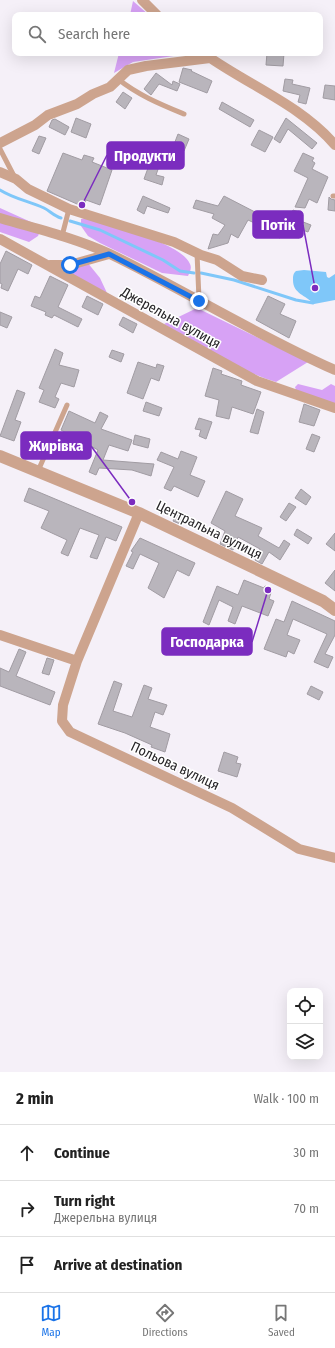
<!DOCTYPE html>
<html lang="en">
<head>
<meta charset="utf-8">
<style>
	:root { --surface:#fff; --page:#f6f6f6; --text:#222; --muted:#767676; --line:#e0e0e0; --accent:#1a73e8 }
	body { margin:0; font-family:"Fira Sans Condensed",sans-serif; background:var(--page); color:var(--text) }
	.controls { position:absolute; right:12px; bottom:12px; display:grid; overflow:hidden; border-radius:8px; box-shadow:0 4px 16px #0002 }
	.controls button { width:36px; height:36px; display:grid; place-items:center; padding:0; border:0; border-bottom:1px solid var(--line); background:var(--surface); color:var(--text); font:20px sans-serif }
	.stop { position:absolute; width:12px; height:12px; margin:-9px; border:3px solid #1a73e8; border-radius:50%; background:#fff }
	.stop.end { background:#1a73e8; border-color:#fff; box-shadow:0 1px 4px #0008 }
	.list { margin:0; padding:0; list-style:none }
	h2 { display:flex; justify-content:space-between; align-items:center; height:52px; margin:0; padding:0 16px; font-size:17px }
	h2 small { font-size:13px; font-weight:400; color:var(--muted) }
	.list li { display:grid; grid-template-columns:26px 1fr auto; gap:12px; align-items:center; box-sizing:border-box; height:56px; padding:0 16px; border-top:1px solid var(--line) }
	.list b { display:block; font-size:15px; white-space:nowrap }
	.list p { margin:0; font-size:13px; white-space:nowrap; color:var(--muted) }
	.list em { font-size:13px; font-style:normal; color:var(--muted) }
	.icon { flex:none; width:22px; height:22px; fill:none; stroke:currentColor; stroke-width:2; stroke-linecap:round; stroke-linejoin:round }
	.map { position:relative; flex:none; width:335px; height:1072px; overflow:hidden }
	.search { position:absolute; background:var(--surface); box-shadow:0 4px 16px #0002; left:12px; right:12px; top:12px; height:44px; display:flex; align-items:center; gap:10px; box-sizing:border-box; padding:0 14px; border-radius:8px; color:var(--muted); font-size:15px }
	.sheet { height:220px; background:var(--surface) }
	nav { display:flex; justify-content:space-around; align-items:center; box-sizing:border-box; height:56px; border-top:1px solid var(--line); background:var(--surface); font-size:11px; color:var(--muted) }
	nav a { display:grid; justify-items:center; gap:2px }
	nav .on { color:var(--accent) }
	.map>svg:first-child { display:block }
	.forest { fill:#d7a2f5 }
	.water { fill:#7fc7f9 }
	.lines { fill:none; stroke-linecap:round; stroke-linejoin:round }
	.stream { stroke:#7fc7f9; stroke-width:3 }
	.building { fill:#b9b5bc; stroke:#a19ca3 }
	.service { stroke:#cda48e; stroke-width:5 }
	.minor { stroke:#cda48e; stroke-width:10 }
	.tertiary { stroke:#cda48e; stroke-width:12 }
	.route { stroke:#1a73e8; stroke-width:5 }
	.labels { text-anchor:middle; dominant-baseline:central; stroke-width:3; stroke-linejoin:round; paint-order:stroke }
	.street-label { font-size:14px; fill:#272528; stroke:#fff }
	.leader { fill:none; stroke:#7b2cbf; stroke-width:1.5 }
	.callout-dot { fill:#7b2cbf; stroke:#fff; stroke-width:1.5 }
	.callout { fill:#7b2cbf; stroke:#7b2cbf; stroke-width:1.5 }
	.callout-label { font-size:15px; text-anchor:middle; font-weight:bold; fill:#fff }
</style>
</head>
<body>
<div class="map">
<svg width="335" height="1072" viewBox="0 0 335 1072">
	<rect width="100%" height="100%" fill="#f5f0f8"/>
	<!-- forest -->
	<path class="forest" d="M133,1L149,15H130Z
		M119,53H195L197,55L187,54L133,62L114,73Z
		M0,208L42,227L38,236L29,242L0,232Z
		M86,218C109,225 182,243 190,264C192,268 190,272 188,276L162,273L100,243L88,236L81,226V219Z
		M87,262L100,278L107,293L73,275L71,269Z
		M197,308L308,362L276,382C241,372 195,344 164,324Z
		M298,384L322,390L331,384L335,386V406L296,390L295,387Z"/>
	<!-- water -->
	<path class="water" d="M304,270L326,272L327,277L329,278L335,274V300L314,304C306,295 293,294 293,280C293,276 293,274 296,271Z"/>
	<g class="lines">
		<!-- stream -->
		<path class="stream" d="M0,190C14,199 29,201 44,208C50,211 54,216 61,218
			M70,221L100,230L163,260L180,271L194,273
			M201,273L234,280L296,300L313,303"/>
	</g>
	<!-- building -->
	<path class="building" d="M267,53H284L283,66L266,65Z
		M183,68L192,70L191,71L212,81L207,93L179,82Z
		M156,73L172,85L173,81L180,84L177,91L159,84L151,95L144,89Z
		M285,79L293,80L292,84L310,88L306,104L298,102L300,95L283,91Z
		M325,85L335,86V100L323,98Z
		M123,92L132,98L125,109L116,102Z
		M222,102L254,120L250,127L219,109Z
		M76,118L91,124L86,138L71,132Z
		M286,118L317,143L312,149L288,129L280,143L274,139Z
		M55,119L69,127L65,135L49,127L52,120Z
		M259,130L273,137L265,152L251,145Z
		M178,134L189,139L184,151L173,147Z
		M39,136L46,138L39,154L32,151Z
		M63,153L82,160L84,155L94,158L92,162L112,170L100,205L86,200L84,207L47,191Z
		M303,153L314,158L312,161L315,163L312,169L328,177L317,203L309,199L305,208L295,207L308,178L294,171Z
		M152,157L161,161L156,175L164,177L162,185L144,179Z
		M143,196L170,208L168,213L147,206L144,214L137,210Z
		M224,196L284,227L280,238L261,230L263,227L248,220L238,238L231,234L228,243L208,249L213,234L218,235L225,225L212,218L214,214L193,208L196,200L218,206Z
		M329,197L331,199L335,200V211L328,210Z
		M293,210L302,213L298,220L311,225L308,232L286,224Z
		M6,251L32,265L28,274L18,269L8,291L1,288L2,284L0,283V264Z
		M50,276L68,285L58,307L82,319L78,327L54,315L52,318L45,315L46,312L31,306L35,296L40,298Z
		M87,296L103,304L98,315L82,307Z
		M268,296L285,304L280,314L296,321L289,338L256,320Z
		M0,312L12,317L7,328L0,325Z
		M123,317L137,324L133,333L119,325Z
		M55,349L63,353L59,365L79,370L74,387L61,383L55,397L59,399L55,408L39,402L44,390L39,388Z
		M112,350L124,354L121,362L109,357Z
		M138,362L156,368L157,364L164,366L159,381L151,378L143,399L127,393Z
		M213,368L222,371L221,374L242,381L241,385L261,392L253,414L232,407L229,419L216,416L219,400L205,396Z
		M17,390L25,393L15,420L21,422L14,441L0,436Z
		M146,402L162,408L159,416L143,411Z
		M304,404L320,410L314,426L299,422Z
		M257,409L264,412L258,434L250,432Z
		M69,411L95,423L100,412L108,416L101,429L132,440L128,451L109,445L103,460L154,464L151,476L132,470L99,468L96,475L89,472L98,450L61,430Z
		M199,418L212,422L206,439L199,436L201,430L195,429Z
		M312,434L320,437L314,452L306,449Z
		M135,435L150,439L148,448L133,444Z
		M181,451L197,457L190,475L205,481L198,497L174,486L171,491L164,488L174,467L157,460L161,452L178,459Z
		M29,488L122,527L116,541L106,537L97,559L90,557L99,535L80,528L68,556L61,553L67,540L41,528L49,511L24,501Z
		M301,489L311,497L306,505L295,498Z
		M226,491L243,499L235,516L262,528L258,536L279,548L284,540L290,544L280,560L269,552L262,564L255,560L260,549L238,537L233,550L220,544L225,531L211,523Z
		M289,503L296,507L286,521L280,517Z
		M176,515L183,518L180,524L173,521Z
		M297,529L312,538L308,544L294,535Z
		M335,533V551L326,544Z
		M140,538L195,563L189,576L177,570L164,598L148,588L159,563L140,554L133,569L126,566L133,552L131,551Z
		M335,570V591L325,583Z
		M244,580L264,588L265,586L272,589L269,599L274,601L268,616L242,606L235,624L228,621L233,607L219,600L209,625L203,622L217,586L238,595Z
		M292,601L335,621V635L325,654L333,657L328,668L314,662L327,634L293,619L287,635L300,640L294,654L288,651L286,657L264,649L276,619L284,622Z
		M19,649L26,652L16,676L55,692L50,705L0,686V668L9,672Z
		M47,658L54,660L49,675L42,673Z
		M114,681L122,684L113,711L132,717L144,685L152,688L148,699L167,705L163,715L155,712L150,727L170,734L165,752L151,747L152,745L125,733L98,724Z
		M311,686L323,692L319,700L307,694Z
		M224,752L238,757L236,763L241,764L237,777L218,771Z"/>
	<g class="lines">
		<!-- service -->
		<path class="service" d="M118,79C138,95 160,104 184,114
			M0,149L14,176
			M333,196H335
			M62,236L69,209
			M197,253L199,299
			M38,471L67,405"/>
		<!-- minor -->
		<path class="minor" d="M142,0L157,15
			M206,55C248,85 301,105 335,145
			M0,143L35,125L48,115L77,104L93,94L110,87L128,70L146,66L210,58
			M0,172L16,179L28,189L69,209L174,242L201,255L217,260L242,276L262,280
			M0,218C37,229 76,238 110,254C186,291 258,336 335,370
			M0,239L257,381L335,408
			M50,265H70L109,254
			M139,513L77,661L63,705L62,721L70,732L232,808L299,849L335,858
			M0,635L77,661"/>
		<!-- tertiary -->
		<path class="tertiary" d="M0,456L139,513L323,601L335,610"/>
	</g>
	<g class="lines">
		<!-- route -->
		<path class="route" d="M70,265L109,254L199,301"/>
	</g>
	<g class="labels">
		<!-- street labels -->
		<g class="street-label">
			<text transform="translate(171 318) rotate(29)">Джерельна вулиця</text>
			<text transform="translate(209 530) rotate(26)">Центральна вулиця</text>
			<text transform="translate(175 766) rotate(25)">Польова вулиця</text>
		</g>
	</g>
	<!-- callouts -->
	<path class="leader" d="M82 205L107 155M315 288L303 225M132 502L91 446M268 590L252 642"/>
	<g class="callout-dot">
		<circle cx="82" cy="205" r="4"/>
		<circle cx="315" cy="288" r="4"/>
		<circle cx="132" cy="502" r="4"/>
		<circle cx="268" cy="590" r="4"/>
	</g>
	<g class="callout">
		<rect x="107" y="142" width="77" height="27" rx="4"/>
		<rect x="253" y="211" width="50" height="27" rx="4"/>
		<rect x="21" y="432" width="70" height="27" rx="4"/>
		<rect x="162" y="628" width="90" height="27" rx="4"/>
	</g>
	<g class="callout-label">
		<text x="145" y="161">Продукти</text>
		<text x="278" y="230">Потік</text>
		<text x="56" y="451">Жирівка</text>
		<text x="207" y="647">Господарка</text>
	</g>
</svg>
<div class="controls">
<button><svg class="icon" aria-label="locate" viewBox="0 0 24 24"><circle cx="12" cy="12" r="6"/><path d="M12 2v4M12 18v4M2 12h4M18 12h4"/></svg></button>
<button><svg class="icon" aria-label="layers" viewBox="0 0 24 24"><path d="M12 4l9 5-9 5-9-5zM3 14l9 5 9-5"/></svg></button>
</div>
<div class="stop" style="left:70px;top:265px"></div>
<div class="stop end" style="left:199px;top:301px"></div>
<div class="search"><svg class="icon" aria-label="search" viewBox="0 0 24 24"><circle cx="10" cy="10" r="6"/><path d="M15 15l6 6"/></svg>Search here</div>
</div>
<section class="sheet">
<h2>2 min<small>Walk · 100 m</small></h2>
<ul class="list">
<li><svg class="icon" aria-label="ahead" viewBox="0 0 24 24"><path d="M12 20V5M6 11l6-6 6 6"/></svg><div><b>Continue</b></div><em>30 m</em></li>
<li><svg class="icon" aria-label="right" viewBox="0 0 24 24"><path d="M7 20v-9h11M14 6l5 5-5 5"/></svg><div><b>Turn right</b><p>Джерельна вулиця</p></div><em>70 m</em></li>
<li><svg class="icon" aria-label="arrive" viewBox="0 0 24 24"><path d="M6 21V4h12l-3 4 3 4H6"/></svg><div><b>Arrive at destination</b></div></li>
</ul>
</section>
<nav>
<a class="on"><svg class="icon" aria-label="map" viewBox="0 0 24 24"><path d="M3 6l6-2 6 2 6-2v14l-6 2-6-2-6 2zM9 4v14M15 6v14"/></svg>Map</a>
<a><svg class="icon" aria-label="directions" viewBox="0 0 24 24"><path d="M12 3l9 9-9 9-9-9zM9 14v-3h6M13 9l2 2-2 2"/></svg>Directions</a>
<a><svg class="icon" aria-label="saved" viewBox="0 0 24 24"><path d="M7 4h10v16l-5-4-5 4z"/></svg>Saved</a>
</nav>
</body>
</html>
